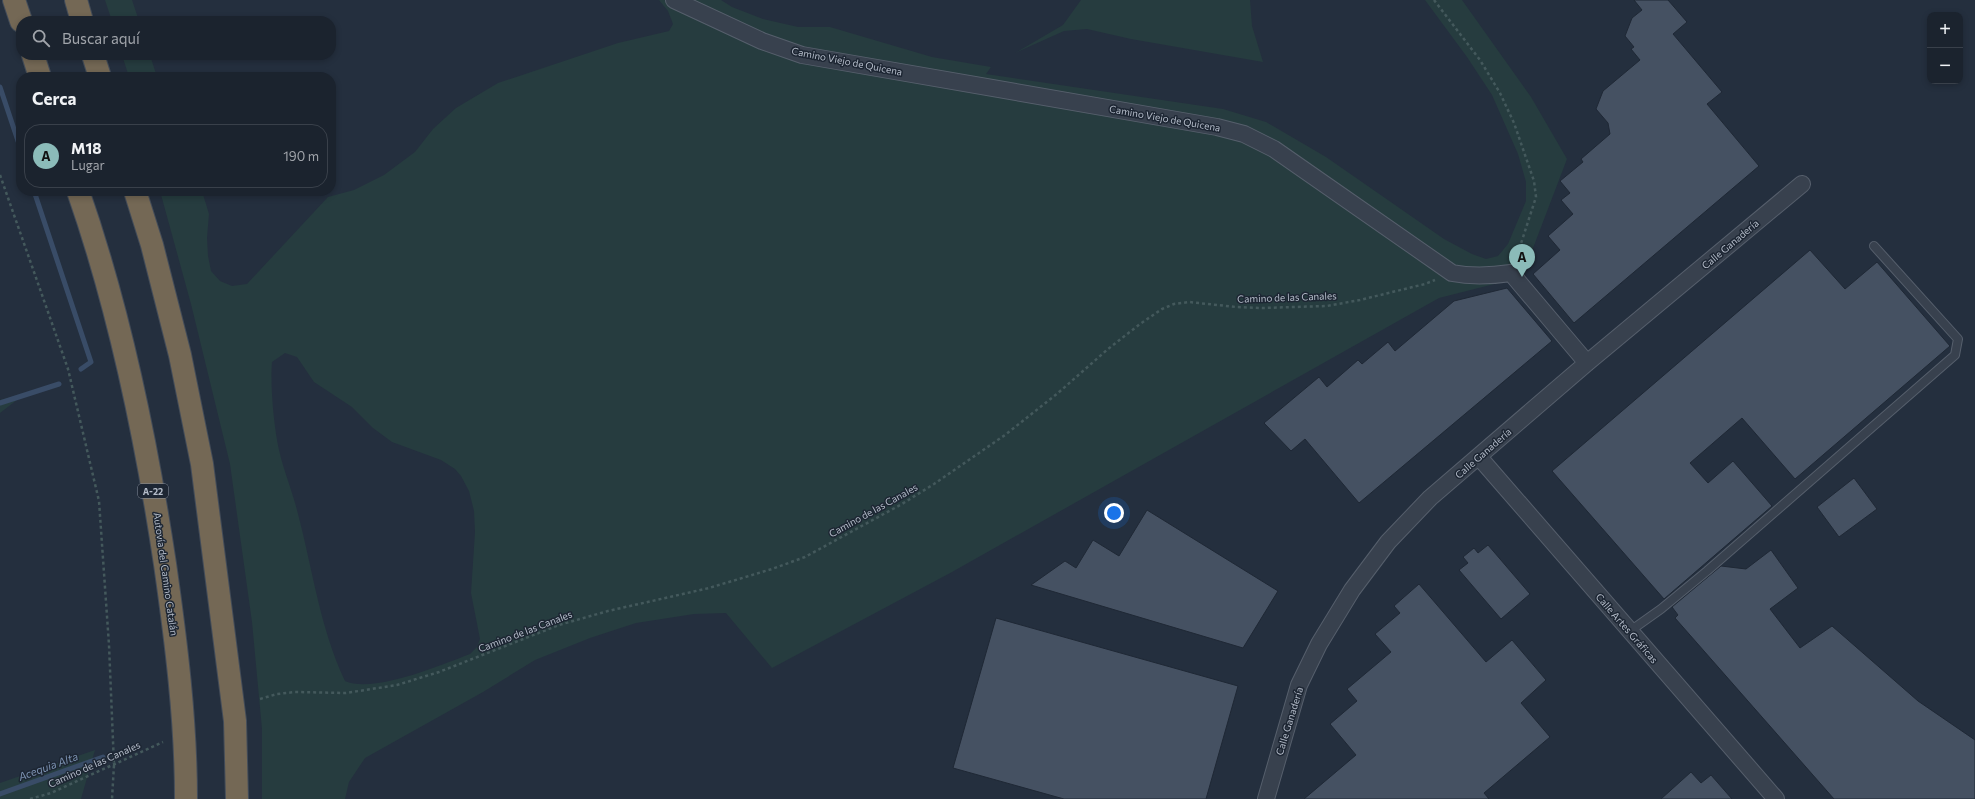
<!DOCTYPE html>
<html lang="es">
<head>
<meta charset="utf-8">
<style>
	:root { --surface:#1b232e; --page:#242b36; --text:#f1f3f6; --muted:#a0a4aa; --line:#39404a; --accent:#8bbbb9 }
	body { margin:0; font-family:Commissioner,sans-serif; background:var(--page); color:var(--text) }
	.controls { position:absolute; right:12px; top:12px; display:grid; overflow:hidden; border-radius:8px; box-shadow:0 2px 6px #0003 }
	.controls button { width:36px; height:36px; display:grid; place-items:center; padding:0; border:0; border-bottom:1px solid var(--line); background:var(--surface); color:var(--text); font:20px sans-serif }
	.you { position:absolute; left:1114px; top:513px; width:14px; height:14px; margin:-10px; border:3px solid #fff; border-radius:50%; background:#1a73e8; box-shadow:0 0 0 6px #1a73e833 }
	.badge { display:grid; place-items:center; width:26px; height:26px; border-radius:50%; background:var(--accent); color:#111; font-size:13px; font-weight:700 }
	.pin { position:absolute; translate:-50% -33px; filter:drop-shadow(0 1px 2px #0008) }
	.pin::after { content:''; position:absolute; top:21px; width:14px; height:12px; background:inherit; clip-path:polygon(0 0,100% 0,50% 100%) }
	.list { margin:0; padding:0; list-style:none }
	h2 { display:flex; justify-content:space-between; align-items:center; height:52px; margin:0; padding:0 16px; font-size:17px }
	h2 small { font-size:13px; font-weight:400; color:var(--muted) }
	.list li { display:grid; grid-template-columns:26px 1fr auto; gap:12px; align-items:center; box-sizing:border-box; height:64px; margin:0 8px 8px; padding:0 8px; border:1px solid var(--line); border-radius:16px }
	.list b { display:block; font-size:15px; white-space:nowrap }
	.list p { margin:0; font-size:13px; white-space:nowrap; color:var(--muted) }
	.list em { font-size:13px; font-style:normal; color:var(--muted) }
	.icon { flex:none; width:22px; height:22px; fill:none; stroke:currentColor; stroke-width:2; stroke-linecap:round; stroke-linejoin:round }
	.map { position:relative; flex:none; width:1975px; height:799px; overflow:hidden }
	.search { position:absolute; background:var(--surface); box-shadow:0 2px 6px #0003; left:16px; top:16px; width:320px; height:44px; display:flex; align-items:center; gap:10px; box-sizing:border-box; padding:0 14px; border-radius:16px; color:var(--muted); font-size:15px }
	.panel { position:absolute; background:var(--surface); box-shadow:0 2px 6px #0003; left:16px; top:72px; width:320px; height:124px; border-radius:16px }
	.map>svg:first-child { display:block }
	.green { fill:#263c3f; fill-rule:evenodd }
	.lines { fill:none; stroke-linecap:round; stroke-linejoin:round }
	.stream { stroke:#394c67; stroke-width:5 }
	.building { fill:#455162; stroke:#1f2835 }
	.service-casing { stroke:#565f6c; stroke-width:10 }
	.minor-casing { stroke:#565f6c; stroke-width:18 }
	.motorway-casing { stroke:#434c59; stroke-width:24 }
	.path { stroke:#44595c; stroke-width:2.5; stroke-dasharray:3 3; stroke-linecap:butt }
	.service { stroke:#38414e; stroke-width:8 }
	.minor { stroke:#38414e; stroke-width:16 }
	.motorway { stroke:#746855; stroke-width:22 }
	.labels { text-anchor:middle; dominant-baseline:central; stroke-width:3; stroke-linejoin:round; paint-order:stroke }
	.shield { fill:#1d2633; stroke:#878f9c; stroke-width:1 }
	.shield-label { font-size:9px; font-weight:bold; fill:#b4bcc9 }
	.street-label { font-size:10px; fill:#b4bcc9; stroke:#1d2633 }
	.water-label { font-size:11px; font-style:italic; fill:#7c92b1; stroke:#1d2633 }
</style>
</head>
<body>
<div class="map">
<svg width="1975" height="799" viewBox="0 0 1975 799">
	<rect width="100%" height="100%" fill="#242f3e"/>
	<!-- green -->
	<path class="green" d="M105,0H132L139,21H112Z
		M659,0H721L732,7L763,19L798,27H830L932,57L991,67L986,74L1223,109L1266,122L1326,157L1444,239L1472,254L1486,259L1498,256L1508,244L1526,201V182L1518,154L1492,95L1467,57L1425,0H1462L1531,97L1567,159L1522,277L1439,298L952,572L772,668L726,613L694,614L636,623L590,638L535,660L483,692L365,758L349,782L345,799H262V729L252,622L230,464L191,304L160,191H202L209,214L207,238L208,256L211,271L220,281L232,286L247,284L328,197L354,190L384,175L415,152L433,129L456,108L498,83L618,43L669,31L673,24L668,11ZM285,353L297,357L314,382L352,407L373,428L392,442L441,460L455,469L461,476L469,491L474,511L475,532L471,593L480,639L477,647L470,654C441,665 373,694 345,681C320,628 313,571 298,514C293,493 284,472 279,450C274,427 270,386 272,362Z
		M1081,0H1250L1252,26L1263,62L1131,39L1087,29L1064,31L1015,53L1063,25Z
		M122,55H150L157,77H129Z
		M26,393L0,413V400Z
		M95,750L81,799H0V783Z"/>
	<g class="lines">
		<!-- stream -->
		<path class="stream" d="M0,87L21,150
			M34,191L91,362L81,369
			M0,403L59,384
			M0,794L103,757"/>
	</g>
	<!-- building -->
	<path class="building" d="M1634,0H1668L1687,22L1673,34L1722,92L1707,104L1759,166L1574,323L1533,274L1560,250L1548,236L1573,214L1561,200L1570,193L1560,181L1583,162L1581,159L1610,134L1608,123L1596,109L1603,91L1640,60L1631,49L1634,47L1625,36L1632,18L1642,10Z
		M1810,250L1845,289L1877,262L1950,346L1795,479L1742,418L1690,463L1708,483L1733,461L1772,506L1664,599L1552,471Z
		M1507,288L1552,341L1359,503L1305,439L1291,451L1264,423L1319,377L1327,387L1358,360L1362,364L1388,342L1395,351L1454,301Z
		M1854,478L1877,509L1839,537L1817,507Z
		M1147,510L1278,591L1243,648L1031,585L1065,561L1076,568L1093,540L1119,556Z
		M1488,545L1530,594L1501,619L1459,570L1468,563L1463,557L1474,548L1478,553Z
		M1771,550L1798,588L1770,609L1800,648L1832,626L1918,701L1975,740V799H1834L1675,618L1678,615L1672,607L1721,566L1746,569Z
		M1419,584L1486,662L1512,640L1546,680L1521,703L1550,737L1484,793L1489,799H1304L1356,755L1330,724L1357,701L1347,689L1391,652L1375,634L1400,613L1394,606Z
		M996,618L1238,686L1206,799H1064L953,768Z
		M1691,772L1701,783L1711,775L1732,799H1661Z"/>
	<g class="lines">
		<defs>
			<path id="service" d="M1630,631L1661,609L1707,571L1955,355L1958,339L1874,246"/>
			<path id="minor" d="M674,0L762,41L802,55L1217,127L1244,134L1274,149L1452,273C1473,277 1490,276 1511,273L1587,363
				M1479,457L1776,799
				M1266,799L1299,685L1319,644L1352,590L1388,542L1430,498L1587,363L1802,184"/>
			<path id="motorway" d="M14,0L21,21
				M76,0L82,21
				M33,55L40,77
				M93,55L100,77
				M78,191C120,311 146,438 165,564C176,641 186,720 186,799
				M135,191L152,245L180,355L202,464L235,721L237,799"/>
		</defs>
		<!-- service casing -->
		<use href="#service" class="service-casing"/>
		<!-- minor casing -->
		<use href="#minor" class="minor-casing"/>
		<!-- motorway casing -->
		<use href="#motorway" class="motorway-casing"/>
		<!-- path -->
		<path class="path" d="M1434,0L1480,60L1500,93L1514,123L1534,181L1536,197L1516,259
			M0,175L68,369L99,501L109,645L114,765L112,799
			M260,699L277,694L295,692L346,693L397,685L439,672L559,625L608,611L709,588L772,569L805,557L902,504L934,484L1005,435L1058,393L1108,349L1140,324L1162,309L1174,304L1189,302L1236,307L1262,308L1327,306L1360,300L1425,284L1435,280
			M30,799L51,793L163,742"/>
		<!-- service -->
		<use href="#service" class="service"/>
		<!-- minor -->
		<use href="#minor" class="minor"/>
		<!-- motorway -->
		<use href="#motorway" class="motorway"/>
	</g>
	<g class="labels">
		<!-- shield labels -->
		<rect class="shield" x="138" y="484" width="30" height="14" rx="3"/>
		<g class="shield-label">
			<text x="153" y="491">A-22</text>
		</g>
		<!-- street labels -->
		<g class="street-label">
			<text transform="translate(847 61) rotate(11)">Camino Viejo de Quicena</text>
			<text transform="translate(1165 118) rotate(10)">Camino Viejo de Quicena</text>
			<text transform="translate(1730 244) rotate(-40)">Calle Ganadería</text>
			<text transform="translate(1287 297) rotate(-2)">Camino de las Canales</text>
			<text transform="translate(1483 453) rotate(-41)">Calle Ganadería</text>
			<text transform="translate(873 510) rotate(-29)">Camino de las Canales</text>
			<text transform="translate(166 574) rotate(82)">Autovía del Camino Catalán</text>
			<text transform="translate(1627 628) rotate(49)">Calle Artes Gráficas</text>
			<text transform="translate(525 631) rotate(-21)">Camino de las Canales</text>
			<text transform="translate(1289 721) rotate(-73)">Calle Ganadería</text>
			<text transform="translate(94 764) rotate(-24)">Camino de las Canales</text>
		</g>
		<!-- water labels -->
		<g class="water-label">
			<text transform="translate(48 766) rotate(-20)">Acequia Alta</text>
		</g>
	</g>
</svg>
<div class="controls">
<button>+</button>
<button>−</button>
</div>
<div class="you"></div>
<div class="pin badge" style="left:1522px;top:277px">A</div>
<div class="search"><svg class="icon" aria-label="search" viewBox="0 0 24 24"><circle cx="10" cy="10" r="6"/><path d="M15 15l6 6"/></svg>Buscar aquí</div>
<section class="panel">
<h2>Cerca<small></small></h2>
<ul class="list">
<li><span class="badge">A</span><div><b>M18</b><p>Lugar</p></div><em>190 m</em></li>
</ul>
</section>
</div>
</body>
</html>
